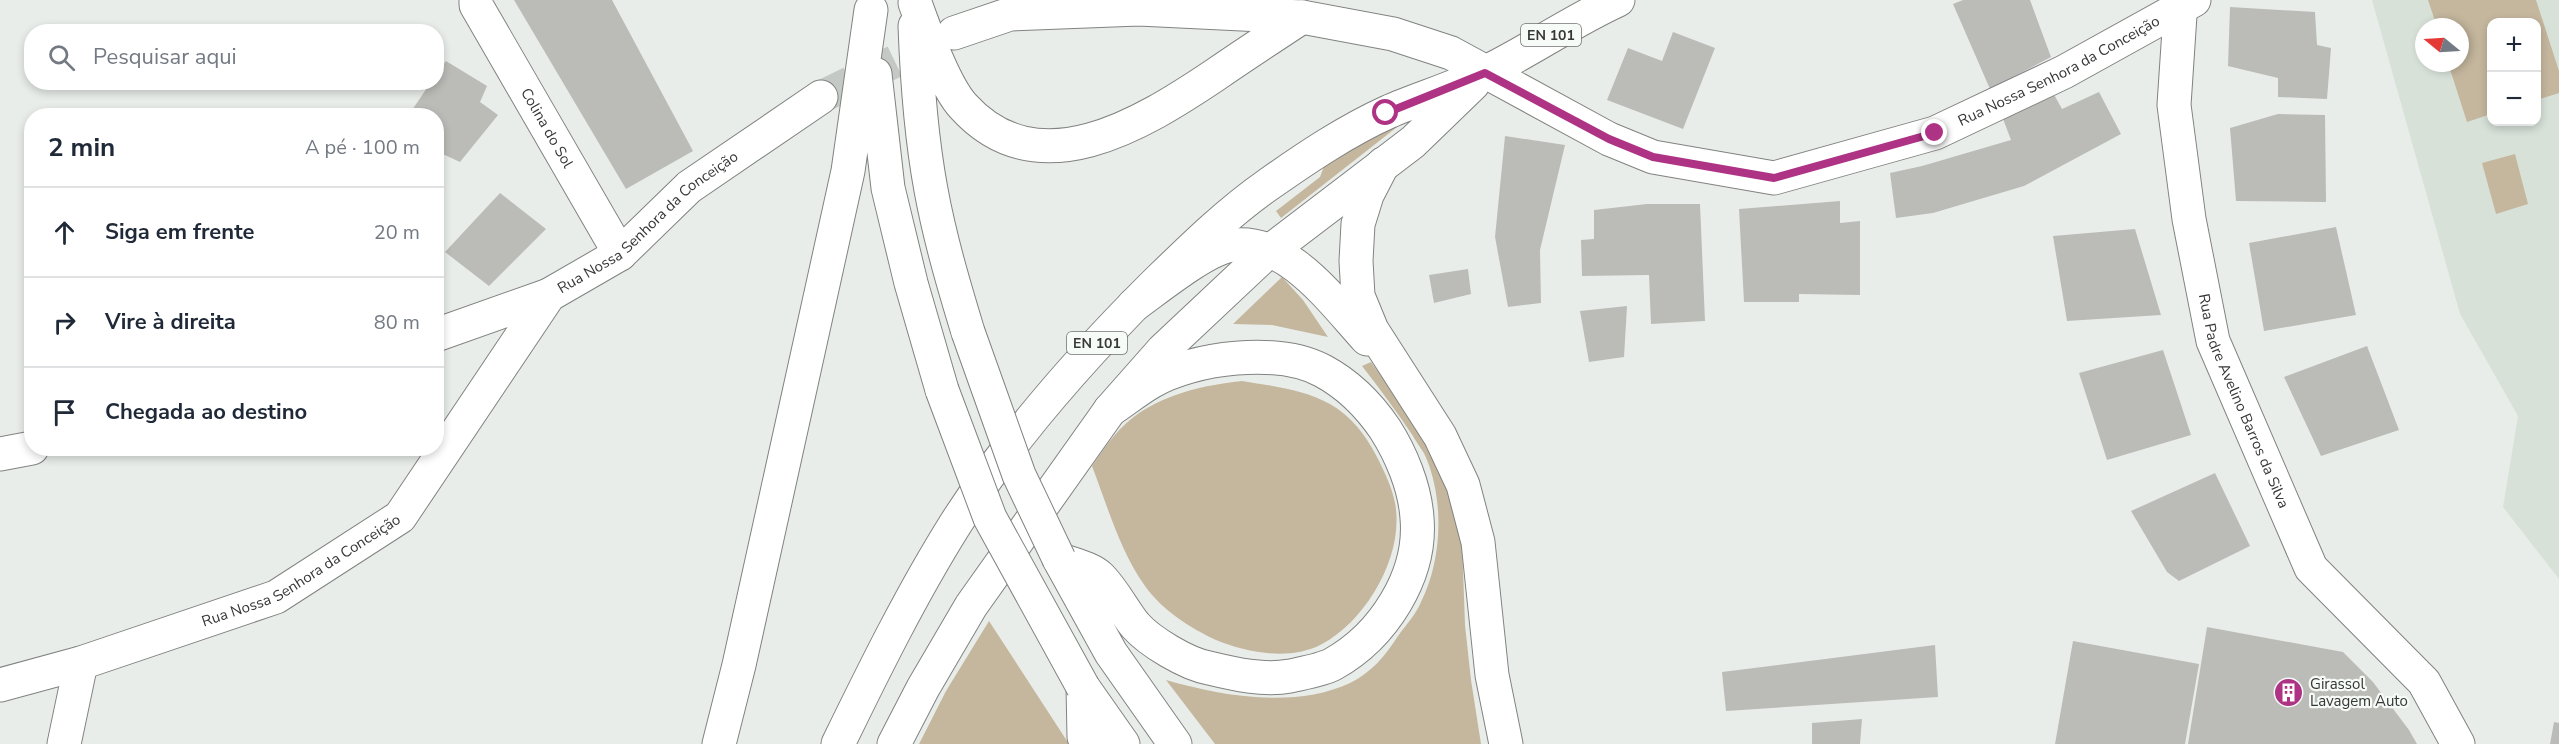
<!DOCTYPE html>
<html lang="pt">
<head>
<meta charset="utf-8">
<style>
	:root { --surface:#fff; --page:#f2f2f3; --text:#1f2937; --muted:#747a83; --line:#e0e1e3 }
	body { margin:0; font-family:"Nunito Sans",sans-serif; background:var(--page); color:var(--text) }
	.controls { position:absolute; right:18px; top:18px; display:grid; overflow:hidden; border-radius:12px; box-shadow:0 3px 9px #0003 }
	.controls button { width:54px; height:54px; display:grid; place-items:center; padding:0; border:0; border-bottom:2px solid var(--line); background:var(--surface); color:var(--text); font:30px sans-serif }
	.compass { position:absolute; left:2415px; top:18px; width:54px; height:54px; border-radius:50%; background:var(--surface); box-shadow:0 3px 9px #0003; rotate:288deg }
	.stop { position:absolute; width:18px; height:18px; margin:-14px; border:4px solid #ae3385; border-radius:50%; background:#fff }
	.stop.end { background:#ae3385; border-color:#fff; box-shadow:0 2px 6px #0008 }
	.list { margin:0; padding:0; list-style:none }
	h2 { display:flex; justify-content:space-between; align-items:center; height:78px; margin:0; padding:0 24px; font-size:26px }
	h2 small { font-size:20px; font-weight:400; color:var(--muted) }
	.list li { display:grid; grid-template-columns:39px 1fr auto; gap:18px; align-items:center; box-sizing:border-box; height:90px; padding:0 24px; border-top:2px solid var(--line) }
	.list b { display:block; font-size:22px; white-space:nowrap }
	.list em { font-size:20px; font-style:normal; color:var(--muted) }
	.icon { flex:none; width:33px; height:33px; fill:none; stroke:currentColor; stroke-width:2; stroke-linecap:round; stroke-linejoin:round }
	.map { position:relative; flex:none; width:2559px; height:744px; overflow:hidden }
	.search { position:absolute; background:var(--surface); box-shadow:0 3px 9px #0003; left:24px; top:24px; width:420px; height:66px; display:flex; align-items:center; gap:15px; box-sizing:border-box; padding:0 21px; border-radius:24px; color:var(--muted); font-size:22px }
	.panel { position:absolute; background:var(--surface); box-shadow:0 3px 9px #0003; left:24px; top:108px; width:420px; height:348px; border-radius:24px }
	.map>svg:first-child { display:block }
	.built { fill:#d7e1d8; fill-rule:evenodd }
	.green { fill:#c5b79e }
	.building { fill:#bbbcb7 }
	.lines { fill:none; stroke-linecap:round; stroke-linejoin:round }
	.minor-tunnel { stroke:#c5c9c6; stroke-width:33; stroke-dasharray:33 16; stroke-linecap:butt }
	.minor-casing { stroke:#808380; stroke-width:35 }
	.primary-casing { stroke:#808380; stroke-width:35 }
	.trunk-casing { stroke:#808380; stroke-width:35 }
	.minor { stroke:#fff; stroke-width:33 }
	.primary { stroke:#fff; stroke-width:33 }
	.trunk { stroke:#fff; stroke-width:33 }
	.trunk-bridge-casing { stroke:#808380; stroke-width:35; stroke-linecap:butt }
	.trunk-bridge { stroke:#fff; stroke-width:33 }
	.route { stroke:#ae3385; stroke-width:8 }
	.labels { text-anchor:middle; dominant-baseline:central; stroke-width:4.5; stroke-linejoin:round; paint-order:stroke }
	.shield { fill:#f6fbf7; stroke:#707270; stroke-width:1.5 }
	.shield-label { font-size:14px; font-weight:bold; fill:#363736 }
	.street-label { font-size:15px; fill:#363736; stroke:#f6fbf7 }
	.poi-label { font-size:15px; fill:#363736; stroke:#f6fbf7; text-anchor:start }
</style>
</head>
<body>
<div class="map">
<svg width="2559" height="744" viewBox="0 0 2559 744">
	<rect width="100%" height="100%" fill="#e9edea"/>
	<!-- built -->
	<path class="built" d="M2372,0H2559V579L2503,507L2518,416L2460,314ZM2492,22H2536V122H2492ZM2424,27H2460V63H2424Z"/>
	<!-- green -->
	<path class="green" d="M2428,0H2536L2559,71V93L2537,100L2536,22H2492L2491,114L2467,122L2448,63H2460V27H2437Z
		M1406,120L1281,218L1276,211L1320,177L1328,156Z
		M2515,154L2528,204L2496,214L2482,163Z
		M1282,277L1303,300L1328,337L1272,325L1233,324Z
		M1371,362L1400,402L1443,471L1462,540L1465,625L1471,680L1481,744H1215L1166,680C1222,696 1294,709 1350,683C1372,672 1385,656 1398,636C1406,625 1416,614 1421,602C1442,560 1444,503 1427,460C1424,451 1417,444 1413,436C1397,412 1380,389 1362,366Z
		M1242,381C1272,386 1303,389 1330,404C1351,416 1366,435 1377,457C1384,471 1392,487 1395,503C1405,554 1367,620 1322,644C1291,661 1247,653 1216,640C1190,628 1162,610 1145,586C1120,551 1107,505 1092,466C1099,456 1106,445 1114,436C1145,398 1196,386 1242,381Z
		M989,621L1069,744H919L946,691Z"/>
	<!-- building -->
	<path class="building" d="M514,0H612L693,151L626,189Z
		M1963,0H2030L2051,57L1990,89L1953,4Z
		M2230,7L2315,12L2317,45L2331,48L2327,99L2278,97V78L2228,66Z
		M1673,32L1715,48L1683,129L1607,100L1628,48L1662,61Z
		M446,61L487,86L480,102L498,115L460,162L436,151V116H408L431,82H436V74Z
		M2051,89L2062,109L2099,92L2121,134L2024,186L1933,213L1896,218L1890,173L1922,166L2011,140L2000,111Z
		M2278,114L2325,115L2326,202L2236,201L2230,128Z
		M1505,136L1565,145L1540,250L1541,303L1508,307L1495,237Z
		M500,193L546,229L489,286L445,252Z
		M1840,201V223L1860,221V295L1799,294V302H1744L1739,209Z
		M1647,204H1700L1705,321L1651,324L1649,275L1582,276L1581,240L1594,239V210Z
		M2336,227L2356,315L2264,331L2249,243Z
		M2135,229L2161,315L2067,321L2053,236Z
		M1468,269L1471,294L1434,303L1429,275Z
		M1627,306L1624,357L1589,362L1580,311Z
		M2367,346L2399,430L2321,456L2284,377Z
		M2163,350L2191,435L2107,460L2079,373Z
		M2215,473L2250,546L2179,581L2167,572L2131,511Z
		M2207,627L2343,652L2373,682L2409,730L2417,744H2188Z
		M2073,641L2199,664L2185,744H2055Z
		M1935,645L1938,697L1726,711L1722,672Z
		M1862,719L1860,744H1812V723Z
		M2554,722L2559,723V744H2550Z"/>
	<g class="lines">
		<!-- minor-tunnel -->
		<path class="minor-tunnel" d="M821,97L941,39"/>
		<defs>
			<g id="minor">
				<path id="s1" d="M476,0V5L620,254"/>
				<path id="s2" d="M2181,0L2174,105L2189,219L2213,341L2311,568L2424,682L2458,744"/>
				<path id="s3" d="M954,33L1010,14L1139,9L1302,17L1393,34L1451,53L1609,139L1653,157L1774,178L1935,133L2064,72L2194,0"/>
				<path d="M436,335L549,295"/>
				<path d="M0,454L32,448"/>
				<path id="s4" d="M0,685L81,663L276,597L400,517L549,295L620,254L689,187L821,97"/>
				<path d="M64,744L81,663"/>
			</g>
			<path id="primary" d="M838,744C874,670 912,593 956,523C1011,437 1080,359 1152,287C1189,251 1226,214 1269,184C1306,158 1346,131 1388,112C1420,98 1455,88 1486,72C1531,50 1572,21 1618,0
				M894,744L923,688L971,606L1110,410L1163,350L1262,257L1413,142L1473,84"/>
			<path id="trunk" d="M915,3C925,30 944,85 963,106C1038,189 1142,124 1215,75C1244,55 1273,36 1302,17
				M915,26C917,81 921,136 931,190C940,239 954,286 968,332
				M875,74L888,188L911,283L942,390
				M1383,164L1367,195L1358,224L1356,261L1358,296L1372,330L1440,436L1463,485L1478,542L1492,675L1506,744
				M1134,305C1158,288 1202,252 1228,246C1285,234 1333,302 1367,339
				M1059,559C1071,564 1091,568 1100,577C1114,591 1123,610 1135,625C1150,642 1187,664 1209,668C1234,674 1264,681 1290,676C1303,673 1322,670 1333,664C1383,636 1422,576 1417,518C1415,487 1401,454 1385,429C1368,404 1349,385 1323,371C1278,347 1194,357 1151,382C1137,390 1124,401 1110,410
				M1059,559L1111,653L1175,744
				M1083,687L1123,744
				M1083,687L1084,737L1089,744
				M719,744L739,665L848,171L871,10"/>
		</defs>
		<!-- minor casing -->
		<use href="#minor" class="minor-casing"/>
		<!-- primary casing -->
		<use href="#primary" class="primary-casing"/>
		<!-- trunk casing -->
		<use href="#trunk" class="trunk-casing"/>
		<!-- minor -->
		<use href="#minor" class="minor"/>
		<!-- primary -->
		<use href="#primary" class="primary"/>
		<!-- trunk -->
		<use href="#trunk" class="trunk"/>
		<defs>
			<path id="trunk-bridge" d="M968,332L1019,475L1059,559
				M942,390L990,518L1083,687"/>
		</defs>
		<!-- trunk-bridge casing -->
		<use href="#trunk-bridge" class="trunk-bridge-casing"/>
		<!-- trunk-bridge -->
		<use href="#trunk-bridge" class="trunk-bridge"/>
	</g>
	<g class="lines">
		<!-- route -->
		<path class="route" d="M1386,113L1485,73L1609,139L1653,157L1774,178L1935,133"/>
	</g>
	<!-- icons -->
	<defs>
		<symbol id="building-disc" viewBox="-11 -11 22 22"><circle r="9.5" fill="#ae3385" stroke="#f6fbf7"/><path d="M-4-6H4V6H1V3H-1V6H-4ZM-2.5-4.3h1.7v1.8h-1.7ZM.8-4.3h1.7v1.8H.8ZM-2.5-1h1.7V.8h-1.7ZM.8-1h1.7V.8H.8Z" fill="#fff"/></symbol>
	</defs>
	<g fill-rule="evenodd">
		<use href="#building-disc" x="2272" y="676" width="33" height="33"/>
	</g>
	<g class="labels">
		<!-- shield labels -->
		<g class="shield">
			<rect x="1521" y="24" width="60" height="22" rx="4.5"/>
			<rect x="1067" y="332" width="60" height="22" rx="4.5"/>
		</g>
		<g class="shield-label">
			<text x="1551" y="35">EN 101</text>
			<text x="1097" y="343">EN 101</text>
		</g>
		<!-- street labels -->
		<g class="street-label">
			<text stroke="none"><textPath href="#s3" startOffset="1161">Rua Nossa Senhora da Conceição</textPath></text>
			<text stroke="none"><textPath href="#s1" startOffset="147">Colina do Sol</textPath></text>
			<text stroke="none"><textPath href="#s4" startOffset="828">Rua Nossa Senhora da Conceição</textPath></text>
			<text stroke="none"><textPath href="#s2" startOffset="411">Rua Padre Avelino Barros da Silva</textPath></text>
			<text stroke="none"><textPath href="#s4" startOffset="324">Rua Nossa Senhora da Conceição</textPath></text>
		</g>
		<!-- poi labels -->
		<g class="poi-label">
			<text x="2310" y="684">Girassol<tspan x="2310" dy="17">Lavagem Auto</tspan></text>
		</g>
	</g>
</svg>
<div class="controls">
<button>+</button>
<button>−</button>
</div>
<svg class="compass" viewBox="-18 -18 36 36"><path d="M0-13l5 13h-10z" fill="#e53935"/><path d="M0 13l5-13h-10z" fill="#747a83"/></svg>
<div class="stop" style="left:1386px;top:113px"></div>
<div class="stop end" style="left:1935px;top:133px"></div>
<div class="search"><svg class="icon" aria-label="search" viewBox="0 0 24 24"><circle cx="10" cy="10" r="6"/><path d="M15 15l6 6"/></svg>Pesquisar aqui</div>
<section class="panel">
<h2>2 min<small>A pé · 100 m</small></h2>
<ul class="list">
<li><svg class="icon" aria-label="ahead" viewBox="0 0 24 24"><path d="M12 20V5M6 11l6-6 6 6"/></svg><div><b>Siga em frente</b></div><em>20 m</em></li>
<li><svg class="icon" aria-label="right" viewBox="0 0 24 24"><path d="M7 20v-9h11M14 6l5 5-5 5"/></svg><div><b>Vire à direita</b></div><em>80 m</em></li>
<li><svg class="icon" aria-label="arrive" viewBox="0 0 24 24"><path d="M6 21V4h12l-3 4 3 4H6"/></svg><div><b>Chegada ao destino</b></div></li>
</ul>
</section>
</div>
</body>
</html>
